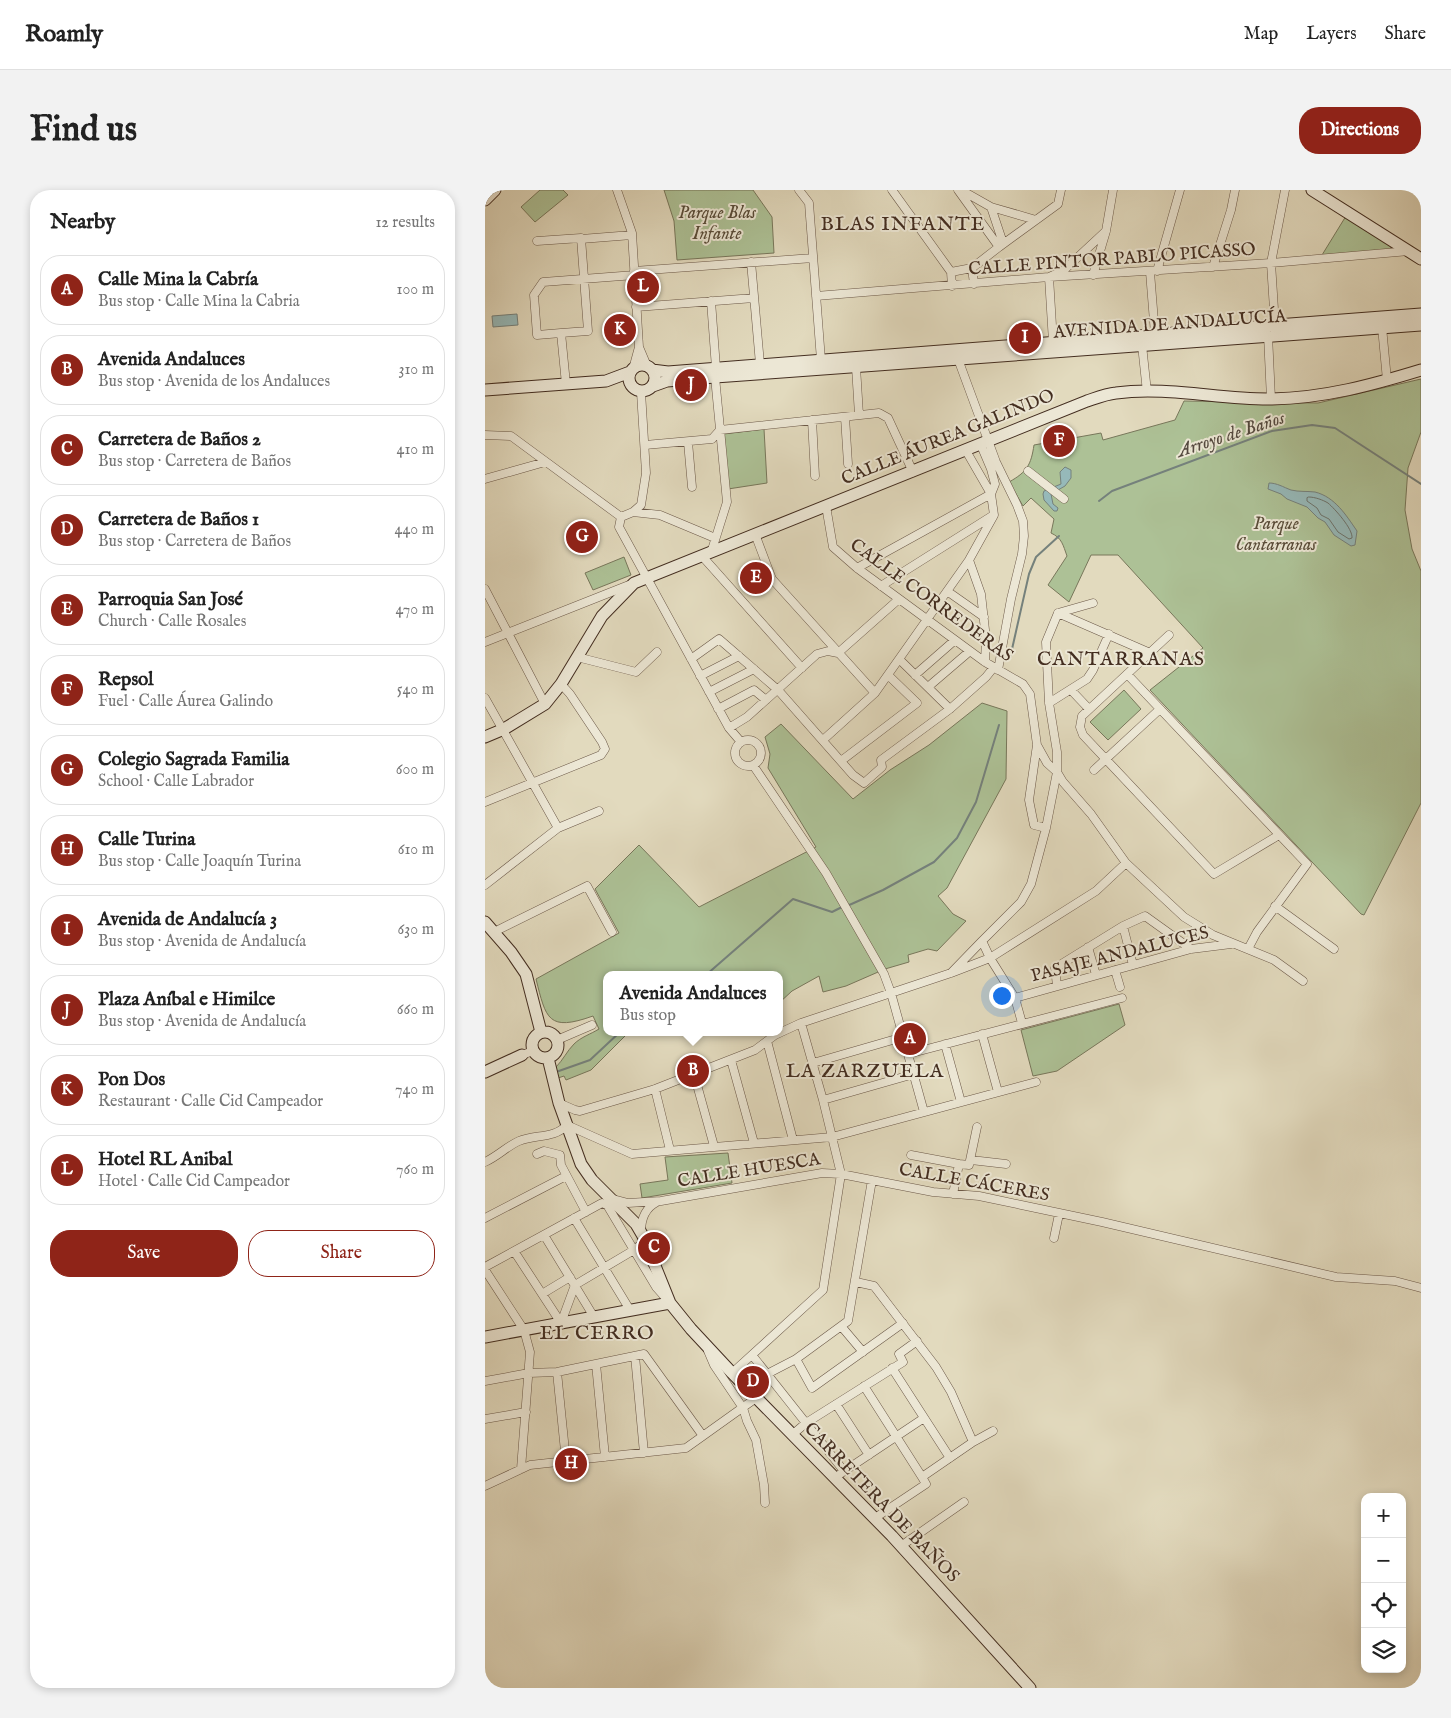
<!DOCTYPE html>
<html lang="en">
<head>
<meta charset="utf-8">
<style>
	:root { --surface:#fff; --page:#f2f2f2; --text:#222; --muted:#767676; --line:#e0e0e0; --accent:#8f2418 }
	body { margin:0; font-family:"IM FELL English",serif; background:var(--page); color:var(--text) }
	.controls { position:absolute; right:15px; bottom:15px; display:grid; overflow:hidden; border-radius:10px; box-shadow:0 2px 8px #0003 }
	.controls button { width:45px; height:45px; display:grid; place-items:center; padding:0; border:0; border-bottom:1px solid var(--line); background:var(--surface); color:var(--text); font:25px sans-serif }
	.you { position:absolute; left:516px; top:805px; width:18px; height:18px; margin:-12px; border:4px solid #fff; border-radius:50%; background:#1a73e8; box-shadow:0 0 0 8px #1a73e833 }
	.badge { display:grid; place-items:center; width:32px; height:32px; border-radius:50%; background:var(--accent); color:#fff; font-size:16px; font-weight:700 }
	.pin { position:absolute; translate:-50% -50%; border:2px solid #fff; box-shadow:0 1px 5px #0006 }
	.popup { position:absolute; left:118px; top:781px; width:180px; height:65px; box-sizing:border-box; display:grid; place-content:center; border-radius:10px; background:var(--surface); filter:drop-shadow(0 1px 4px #0005); font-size:16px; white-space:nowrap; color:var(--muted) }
	.popup b { font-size:19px; color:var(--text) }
	.popup::after { content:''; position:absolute; left:50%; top:100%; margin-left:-10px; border:10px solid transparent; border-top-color:var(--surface) }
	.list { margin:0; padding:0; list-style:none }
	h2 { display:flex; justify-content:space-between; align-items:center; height:65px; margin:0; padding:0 20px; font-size:21px }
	h2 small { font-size:16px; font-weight:400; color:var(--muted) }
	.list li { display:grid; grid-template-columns:32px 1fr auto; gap:15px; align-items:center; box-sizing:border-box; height:70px; margin:0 10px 10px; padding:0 10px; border:1px solid var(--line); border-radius:20px }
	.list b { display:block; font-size:19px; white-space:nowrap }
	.list p { margin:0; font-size:16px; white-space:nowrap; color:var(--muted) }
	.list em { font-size:16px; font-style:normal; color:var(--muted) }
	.actions { display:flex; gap:10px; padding:15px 20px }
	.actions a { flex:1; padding:11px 0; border:1px solid var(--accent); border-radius:20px; text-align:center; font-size:18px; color:var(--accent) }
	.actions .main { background:var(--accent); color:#fff }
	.icon { flex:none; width:28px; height:28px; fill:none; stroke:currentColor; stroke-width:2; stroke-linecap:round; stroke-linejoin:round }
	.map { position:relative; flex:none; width:936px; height:1498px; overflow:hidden; border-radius:20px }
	header { display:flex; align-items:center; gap:30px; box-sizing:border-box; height:70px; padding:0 25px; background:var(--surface); border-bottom:1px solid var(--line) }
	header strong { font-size:24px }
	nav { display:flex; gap:28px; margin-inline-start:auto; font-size:18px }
	.intro { display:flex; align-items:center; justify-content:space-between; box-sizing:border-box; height:120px; padding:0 30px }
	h1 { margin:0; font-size:35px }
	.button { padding:12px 22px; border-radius:20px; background:var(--accent); color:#fff; font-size:18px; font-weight:700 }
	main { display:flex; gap:30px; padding:0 30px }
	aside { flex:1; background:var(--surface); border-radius:20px; box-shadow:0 2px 8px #0003 }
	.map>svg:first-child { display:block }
	.green { fill:#adc196; stroke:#78775b }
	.water { fill:#96b9b9; stroke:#75817c }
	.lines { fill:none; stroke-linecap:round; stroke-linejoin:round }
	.shore { stroke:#6c736c; stroke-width:1 }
	.stream { stroke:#75817c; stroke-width:2 }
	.street-casing { stroke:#6b5848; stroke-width:9 }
	.secondary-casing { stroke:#432d20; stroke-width:13 }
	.street { stroke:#ece7d5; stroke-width:8 }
	.secondary { stroke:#ece7d5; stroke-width:11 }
	.labels { text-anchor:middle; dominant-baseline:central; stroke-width:4; stroke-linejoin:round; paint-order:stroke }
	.park-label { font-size:18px; font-style:italic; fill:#584b38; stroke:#ece7d5 }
	.street-label { font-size:18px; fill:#432d20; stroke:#ece7d5 }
	.water-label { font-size:19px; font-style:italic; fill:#54493f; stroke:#ece7d5 }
	.quarter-label { font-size:20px; letter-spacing:1px; fill:#432d20; stroke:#ece7d5 }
</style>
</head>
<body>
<header>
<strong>Roamly</strong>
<nav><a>Map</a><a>Layers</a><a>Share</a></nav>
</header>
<div class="intro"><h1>Find us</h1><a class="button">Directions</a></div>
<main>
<aside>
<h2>Nearby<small>12 results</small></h2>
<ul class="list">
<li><span class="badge">A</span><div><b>Calle Mina la Cabría</b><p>Bus stop · Calle Mina la Cabria</p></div><em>100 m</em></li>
<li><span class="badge">B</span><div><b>Avenida Andaluces</b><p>Bus stop · Avenida de los Andaluces</p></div><em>310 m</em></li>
<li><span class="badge">C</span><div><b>Carretera de Baños 2</b><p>Bus stop · Carretera de Baños</p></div><em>410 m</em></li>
<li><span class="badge">D</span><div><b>Carretera de Baños 1</b><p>Bus stop · Carretera de Baños</p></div><em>440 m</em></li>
<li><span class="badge">E</span><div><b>Parroquia San José</b><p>Church · Calle Rosales</p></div><em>470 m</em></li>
<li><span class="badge">F</span><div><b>Repsol</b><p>Fuel · Calle Áurea Galindo</p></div><em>540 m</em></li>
<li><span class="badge">G</span><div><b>Colegio Sagrada Familia</b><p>School · Calle Labrador</p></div><em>600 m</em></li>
<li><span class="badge">H</span><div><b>Calle Turina</b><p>Bus stop · Calle Joaquín Turina</p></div><em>610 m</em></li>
<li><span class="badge">I</span><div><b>Avenida de Andalucía 3</b><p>Bus stop · Avenida de Andalucía</p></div><em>630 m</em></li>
<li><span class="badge">J</span><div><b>Plaza Aníbal e Himilce</b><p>Bus stop · Avenida de Andalucía</p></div><em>660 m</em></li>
<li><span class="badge">K</span><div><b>Pon Dos</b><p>Restaurant · Calle Cid Campeador</p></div><em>740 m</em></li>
<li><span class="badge">L</span><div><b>Hotel RL Anibal</b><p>Hotel · Calle Cid Campeador</p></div><em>760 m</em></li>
</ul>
<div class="actions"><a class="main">Save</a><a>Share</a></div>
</aside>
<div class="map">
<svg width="936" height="1498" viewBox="0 0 936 1498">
	<rect width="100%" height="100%" fill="#e2dabe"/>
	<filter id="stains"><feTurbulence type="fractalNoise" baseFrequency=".004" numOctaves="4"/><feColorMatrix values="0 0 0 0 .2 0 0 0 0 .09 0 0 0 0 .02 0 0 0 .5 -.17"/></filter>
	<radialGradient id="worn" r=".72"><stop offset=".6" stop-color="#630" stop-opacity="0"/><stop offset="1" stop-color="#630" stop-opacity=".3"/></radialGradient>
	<!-- green -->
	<path class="green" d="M55,0H78L83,5L50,32L36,17Z
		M179,0H268L287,27L289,63L192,70L189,31Z
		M861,26L905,53L906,58L902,60L837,65Z
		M936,189V242L923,278L920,320L927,359L936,381V613L879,725L876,724L665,500L718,458L633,365H606L584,412L563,395L582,366C578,355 577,348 566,343L569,329L546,308L538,316L524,292C542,282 546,275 549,255L616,243L618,250L690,230L699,211L833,213Z
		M279,239L282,293L243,299L239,244Z
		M139,367L146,385L108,400L100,383Z
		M639,500L656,519L623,550L605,532Z
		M497,513L522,521L521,589L462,698L453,706L468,724L481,731L452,761L443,759L423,765L424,772L400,779L361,796L338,802L334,786L307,801L294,813V785H122V842H144L106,880L81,890L79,886L73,888L71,877C78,870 82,861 89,854C96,847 106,844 114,839L108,826C63,842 61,829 51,789L134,743L110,699L154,655L214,717L331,657L283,578L285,564L280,547L296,534L368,609L405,580L444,555Z
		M634,814L640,835L572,881L548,886L536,840Z
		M243,963L247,993L157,1008L155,994L183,990L180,967Z"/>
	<!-- water -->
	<path class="water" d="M32,124L33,135L8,137L7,126Z
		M580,277L586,280V288L580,296L566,304L568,314L573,318L572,321H569L559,310L558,304L559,301L576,294L575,282Z
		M784,293C792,293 798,297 806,300C814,302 822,301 830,302C850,307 861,325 872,341L870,355L866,356L849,345L840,332L833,328L822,317L802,309L796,304L783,299Z"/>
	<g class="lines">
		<!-- shore -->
		<path class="shore" d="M824,307C830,307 838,310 843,313C850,319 868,339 867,348L864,349L853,342L844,329L836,325L832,318L822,311V308Z"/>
		<!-- stream -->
		<path class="stream" d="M614,311L627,301L787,241L827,235L850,238L936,294
			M525,468L544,384L551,367L574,346
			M362,716L398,700L449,672L472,648L491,612L514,535
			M221,785L308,709L347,722L357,717
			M71,882L105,870L135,842"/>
		<defs>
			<path id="street" d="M132,0L147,43L154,157L148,179
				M314,0L324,13L336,170
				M407,0L466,82
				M473,0L514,57
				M476,0L506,17L518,53
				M506,17L551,30
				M96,49L147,45
				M52,51L96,48L103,141L76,143L81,194
				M266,72L275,174
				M728,77L746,20L750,0
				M487,78L514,57L573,14L576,0
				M149,81L328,68
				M672,81L695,0
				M665,82L670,144
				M608,85L621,41L628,0
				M467,96L466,82L487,78L489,94
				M331,106L564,87L786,73L924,61
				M226,111L231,178
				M151,117L269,108
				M790,135L786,73L800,0
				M897,137L902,190
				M76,143L52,145L49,105L58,92L150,85
				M783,145L786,209
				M568,152L564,87L579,80L621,41
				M657,155L662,202
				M154,157L162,176
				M473,169L511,272L532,315L538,331L539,346L537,364L526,409L513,480
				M371,177L374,225
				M360,227L363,274
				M327,230L330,286
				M0,245L26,246L136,327
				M203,252L207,297
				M495,253L506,279L510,294L506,304
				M160,255L227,249L235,240L394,223L403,228L428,282
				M480,259L506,304L509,325L484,370L496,404L501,449L500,472
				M543,281L579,309
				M0,289L60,272
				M341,316L348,357L372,378L500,472L538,494L545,504L552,555L544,610L549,635L561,638
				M148,322L156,315L161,283L156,202
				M136,327L134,337L244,538L256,552
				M136,327L148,322L175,325L230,348
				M270,344L287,389L390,503
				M226,363L242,312L230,187
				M217,366L317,478
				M372,378L506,304
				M396,396L507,326
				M0,399L60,514
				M462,401L499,427
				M573,423L561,452L564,513L572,562V582L578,592L606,624L641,673L699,727L728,745L789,770L818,791
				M573,423L665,463
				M573,423L608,413
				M684,445L597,526L595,537L598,545L729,684L794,645
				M0,452L144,395
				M92,467L151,482L172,462
				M206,469L234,449L293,500L368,585L379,593L397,577L396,570L465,519L501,487L509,477
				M415,470L465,519
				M642,484L822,674L772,742L763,759
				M430,485L470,450
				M215,486L254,466
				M443,497L485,461
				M586,500L604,519
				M224,502L269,479
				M0,508L73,638
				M564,513L602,489L608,480L624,444
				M233,519L269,500L281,510
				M244,538L262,527L332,464L343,461L353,463L414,409
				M338,550L390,503L484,370
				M250 563a13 13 0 1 1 26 0a13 13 0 1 1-26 0Z
				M356,571L432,513L404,486
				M268,575L341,683L399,784L406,803L439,922
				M609,580L675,519
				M0,612L116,565L120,559L117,552L85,504L76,494
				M0,695L73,638L114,621
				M790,716L849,759
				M638,736L648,775
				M9,742L102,696L127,742
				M497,751L536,712L546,694L561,638L572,582L562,573L552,555
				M603,757L611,785
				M630,780L635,797
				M572,796L570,778L638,736L660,726L706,759
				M530,808L706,759L746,754
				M537,833L530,808L505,768L611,701L641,673
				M497,844L513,902
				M72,850L107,835
				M282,851L308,950
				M460,854L476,912
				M423,864L637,808
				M37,865L48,861
				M246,870L269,953
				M328,873L418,847
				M209,884L229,956
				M170,899L185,960
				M338,910L429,884
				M74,913L90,920L95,921L170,899L270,860L290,845L316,833L466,783L505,768L497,751L466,783
				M52,964L59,961L75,965L76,975L101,1022
				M426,965L474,974L468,1004
				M486,970L521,974
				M0,972C13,966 21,957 34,951C50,944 69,949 82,935L147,964L347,947L551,892
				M474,974L484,975L492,937
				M128,1009L143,1013L176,1011L337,983L356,984L448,1002L494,1006L617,1032L851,1087L910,1091L936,1098
				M0,1028L81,986
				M89,1028L145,1120
				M156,1042C156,1029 160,1018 172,1012
				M59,1045L109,1127
				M569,1048L574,1024
				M29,1061L76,1133
				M0,1077L117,1013L122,1015L171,1097L179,1106
				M0,1080L39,1140L45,1162L36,1279
				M371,1092L389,1096L451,1177L466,1202L488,1252
				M57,1104L85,1087
				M76,1133L90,1095L149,1060L160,1051
				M356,1136L378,1162
				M223,1161L229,1175L258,1218L262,1231L271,1250L279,1295L280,1313
				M267,1165L359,1281
				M150,1166L159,1263
				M311,1169L327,1198L418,1133
				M111,1174L120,1267
				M407,1178L465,1268
				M72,1182L81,1271
				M247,1183L338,1100L356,984L338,910L316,833
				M282,1184L311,1169L363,1131L387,990
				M0,1191L44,1183L72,1182L159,1164L218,1246
				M379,1196L437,1287
				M351,1214L384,1265
				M0,1229L41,1222
				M307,1245L321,1233L418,1172L414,1164L432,1151
				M355,1284L439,1228
				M0,1296L45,1275L201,1258L271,1208
				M390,1328L441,1294L437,1287L488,1252L508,1241
				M416,1356L479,1312"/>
			<path id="secondary" d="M827,0L936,69
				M0,10L10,0
				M144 188a13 13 0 1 1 26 0a13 13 0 1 1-26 0Z
				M167,180L183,182L936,124
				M168,196L182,191L230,187L936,135
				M0,200L121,191L145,182
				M0,547L19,539L60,514L76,494L117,426L149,393L602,211C611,208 621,204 631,203C683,196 736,210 787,209C839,208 887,195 936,180
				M0,732L26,762L41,784L56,842
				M47 855a13 13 0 1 1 26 0a13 13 0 1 1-26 0Z
				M63,868L74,913L96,974L107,990L151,1034L158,1046L185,1113L206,1139L247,1183L407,1346L545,1498
				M0,882L37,865
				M0,1147L185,1113"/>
		</defs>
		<!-- street casing -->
		<use href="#street" class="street-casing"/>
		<!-- secondary casing -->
		<use href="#secondary" class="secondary-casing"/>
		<!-- street -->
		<use href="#street" class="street"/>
		<!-- secondary -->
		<use href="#secondary" class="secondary"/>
	</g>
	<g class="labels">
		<!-- park labels -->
		<g class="park-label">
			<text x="232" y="23">Parque Blas<tspan x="232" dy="21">Infante</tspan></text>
			<text x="791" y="334">Parque<tspan x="791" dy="21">Cantarranas</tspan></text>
		</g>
		<!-- street labels -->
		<g class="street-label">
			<text transform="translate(627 70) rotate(-4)">CALLE PINTOR PABLO PICASSO</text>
			<text transform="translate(685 135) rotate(-4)">AVENIDA DE ANDALUCÍA</text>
			<text transform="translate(463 248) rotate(-22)">CALLE ÁUREA GALINDO</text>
			<text transform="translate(446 411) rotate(36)">CALLE CORREDERAS</text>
			<text transform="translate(635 765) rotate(-14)">PASAJE ANDALUCES</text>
			<text transform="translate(264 981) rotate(-9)">CALLE HUESCA</text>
			<text transform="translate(489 993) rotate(10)">CALLE CÁCERES</text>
			<text transform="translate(396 1313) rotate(46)">CARRETERA DE BAÑOS</text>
		</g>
		<!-- water labels -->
		<g class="water-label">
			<text transform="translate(746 245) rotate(-18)">Arroyo de Baños</text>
		</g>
		<!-- quarter labels -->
		<g class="quarter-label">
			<text x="418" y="34">BLAS INFANTE</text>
			<text x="636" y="469">CANTARRANAS</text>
			<text x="380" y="881">LA ZARZUELA</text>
			<text x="112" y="1143">EL CERRO</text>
		</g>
	</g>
	<rect width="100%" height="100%" filter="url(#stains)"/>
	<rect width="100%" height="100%" fill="url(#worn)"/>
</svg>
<div class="controls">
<button>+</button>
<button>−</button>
<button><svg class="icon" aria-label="locate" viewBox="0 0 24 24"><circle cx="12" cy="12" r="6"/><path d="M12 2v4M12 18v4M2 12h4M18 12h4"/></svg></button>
<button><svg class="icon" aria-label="layers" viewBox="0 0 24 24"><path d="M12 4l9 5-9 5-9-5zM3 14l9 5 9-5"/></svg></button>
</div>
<div class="you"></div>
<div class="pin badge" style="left:425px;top:849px">A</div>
<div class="pin badge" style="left:208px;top:881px">B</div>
<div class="popup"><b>Avenida Andaluces</b>Bus stop</div>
<div class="pin badge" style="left:169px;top:1058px">C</div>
<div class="pin badge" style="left:268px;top:1192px">D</div>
<div class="pin badge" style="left:271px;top:388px">E</div>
<div class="pin badge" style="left:574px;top:251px">F</div>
<div class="pin badge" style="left:97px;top:347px">G</div>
<div class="pin badge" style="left:86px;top:1274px">H</div>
<div class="pin badge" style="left:540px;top:148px">I</div>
<div class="pin badge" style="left:206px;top:195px">J</div>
<div class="pin badge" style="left:135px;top:140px">K</div>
<div class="pin badge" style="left:158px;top:97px">L</div>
</div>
</main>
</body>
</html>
